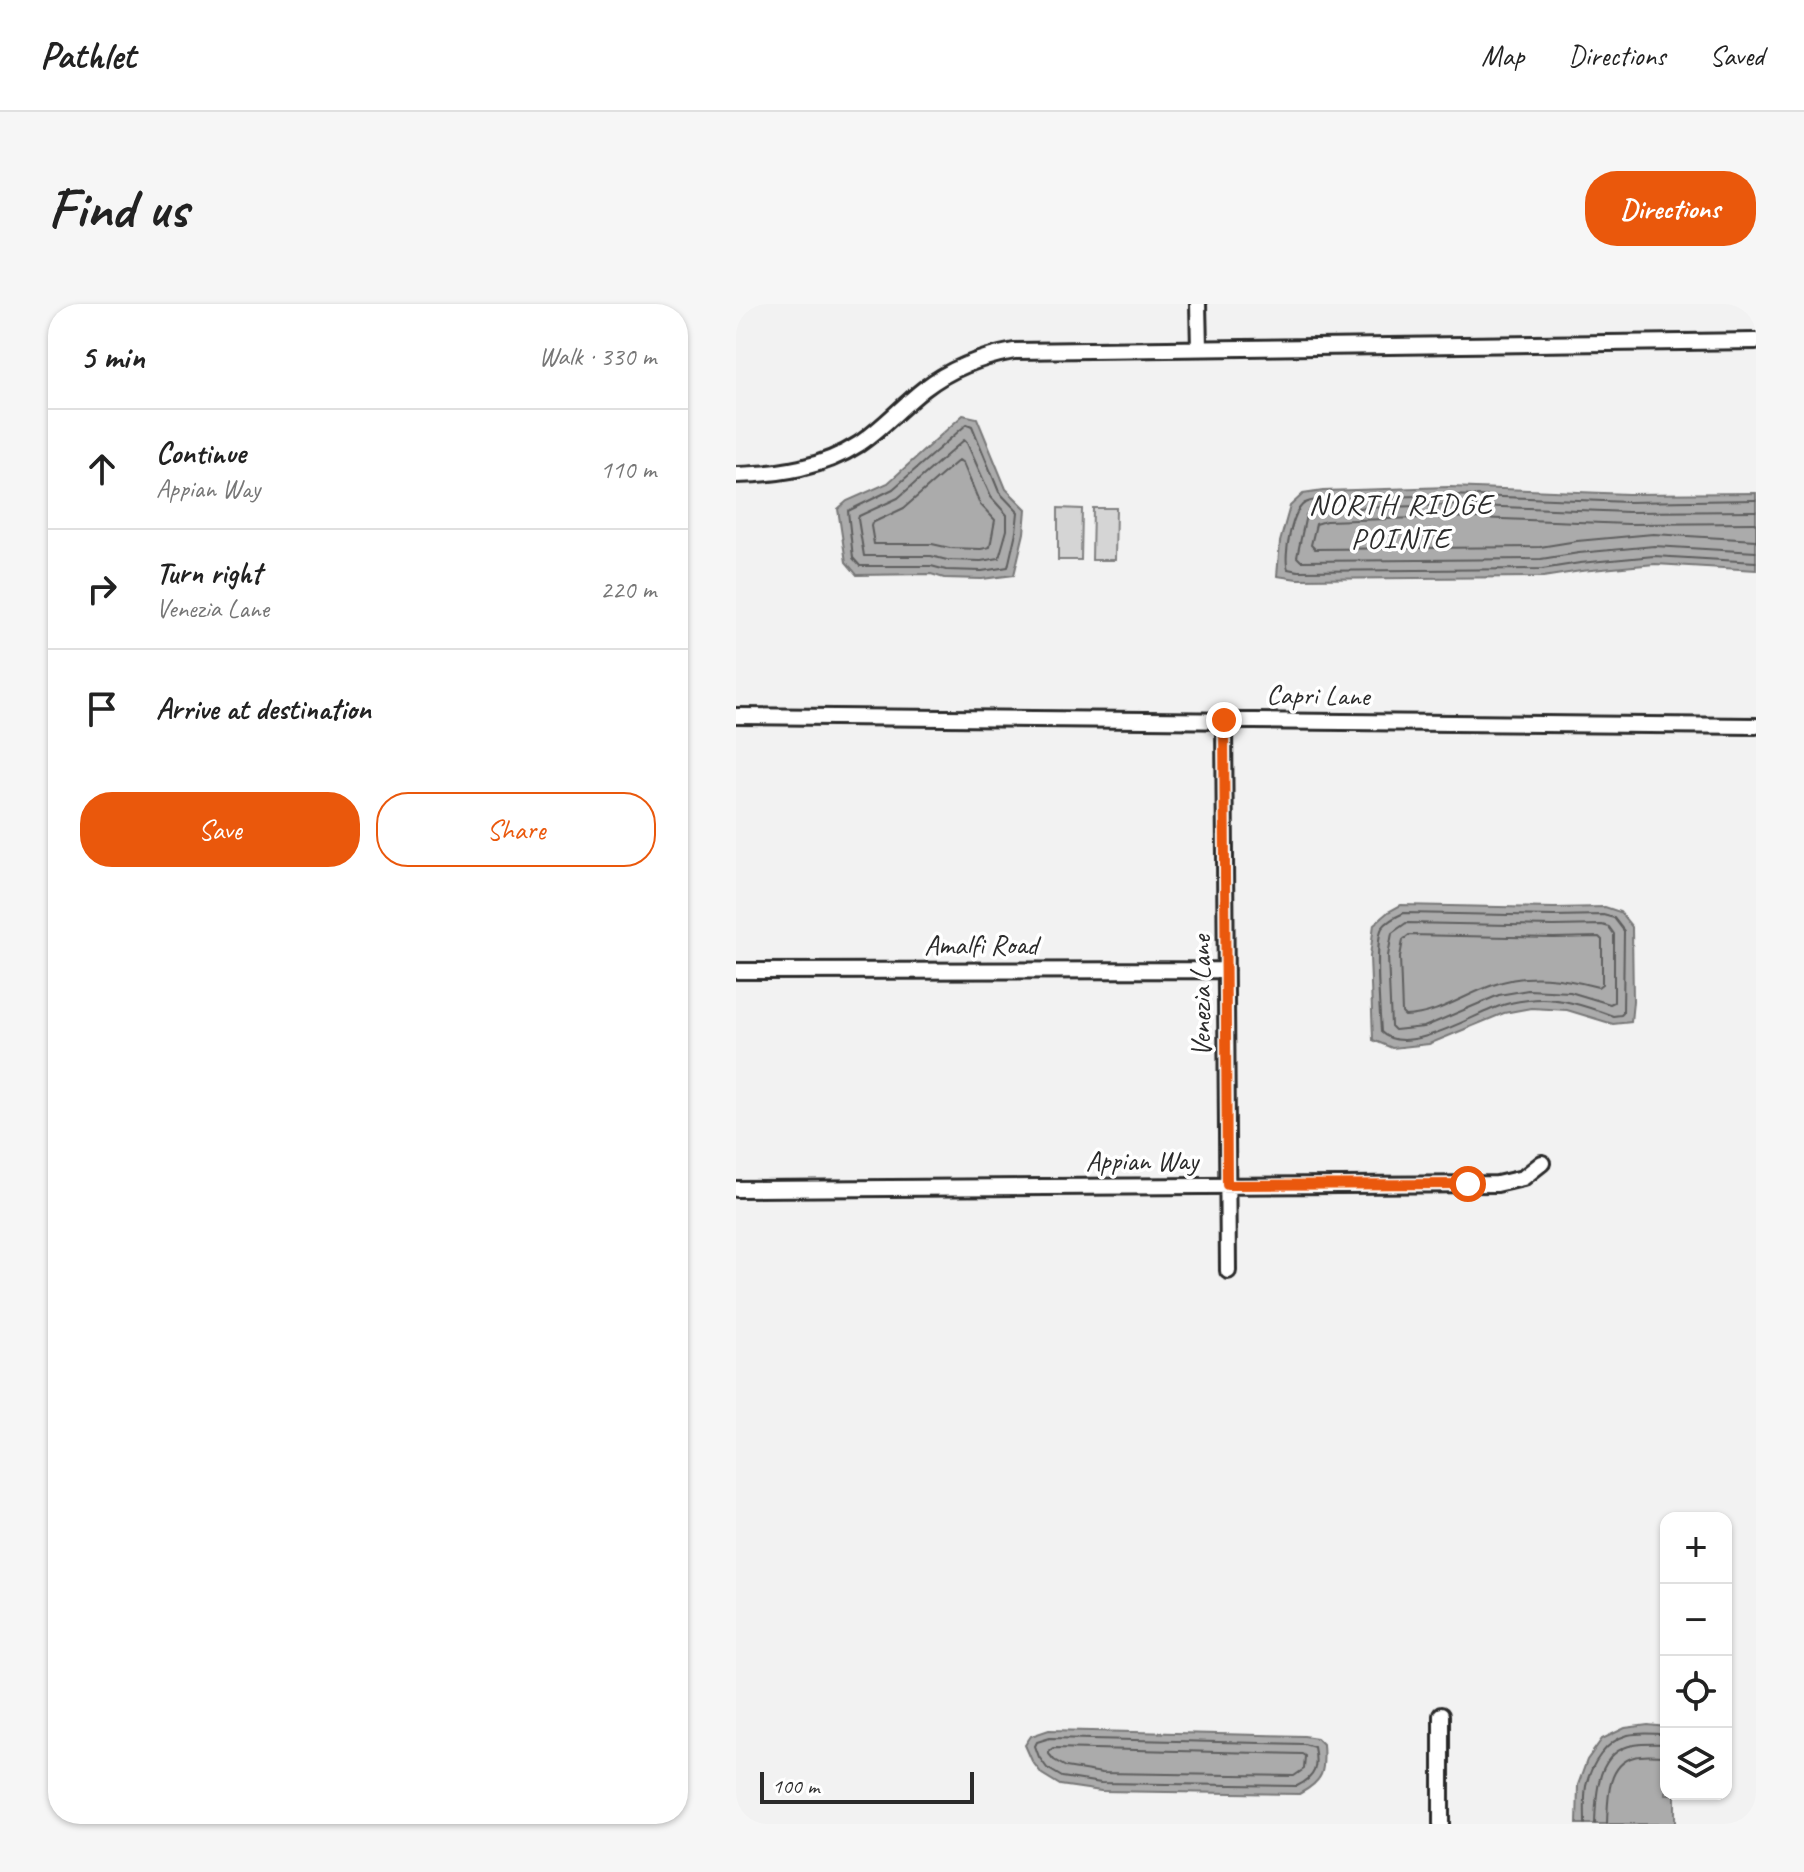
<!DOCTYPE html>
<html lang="en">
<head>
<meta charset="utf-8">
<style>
	:root { --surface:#fff; --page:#f6f6f6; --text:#222; --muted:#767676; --line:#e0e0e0; --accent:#ea580c }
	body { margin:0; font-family:Caveat,sans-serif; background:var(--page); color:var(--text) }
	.controls { position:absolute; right:24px; bottom:24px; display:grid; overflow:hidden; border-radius:16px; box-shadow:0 2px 6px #0004 }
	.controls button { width:72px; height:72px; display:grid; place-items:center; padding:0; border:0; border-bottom:2px solid var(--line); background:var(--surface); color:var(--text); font:40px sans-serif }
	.scale { position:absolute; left:24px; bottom:20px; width:214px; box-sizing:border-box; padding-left:8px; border:4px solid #2b2b2b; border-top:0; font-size:22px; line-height:28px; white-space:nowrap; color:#2b2b2b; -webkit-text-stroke:6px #fff; paint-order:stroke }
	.stop { position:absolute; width:24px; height:24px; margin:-18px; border:6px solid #ea580c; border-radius:50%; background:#fff }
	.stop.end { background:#ea580c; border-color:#fff; box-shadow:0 2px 8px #0008 }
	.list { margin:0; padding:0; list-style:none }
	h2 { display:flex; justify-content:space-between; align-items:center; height:104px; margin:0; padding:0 32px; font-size:34px }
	h2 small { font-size:26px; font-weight:400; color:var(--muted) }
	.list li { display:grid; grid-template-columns:52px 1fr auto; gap:24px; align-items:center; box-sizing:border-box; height:120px; padding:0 32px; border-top:2px solid var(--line) }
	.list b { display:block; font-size:30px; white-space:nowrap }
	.list p { margin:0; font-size:26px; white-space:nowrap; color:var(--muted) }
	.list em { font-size:26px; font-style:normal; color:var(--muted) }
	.actions { display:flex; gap:16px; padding:24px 32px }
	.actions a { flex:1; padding:18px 0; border:2px solid var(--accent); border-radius:32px; text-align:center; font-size:28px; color:var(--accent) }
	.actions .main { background:var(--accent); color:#fff }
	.icon { flex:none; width:44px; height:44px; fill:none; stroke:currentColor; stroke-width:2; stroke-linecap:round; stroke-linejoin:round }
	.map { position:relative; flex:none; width:1020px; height:1520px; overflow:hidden; border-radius:32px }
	header { display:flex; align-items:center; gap:48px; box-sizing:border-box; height:112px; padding:0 40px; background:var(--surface); border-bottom:2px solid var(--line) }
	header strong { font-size:38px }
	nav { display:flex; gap:44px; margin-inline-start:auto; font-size:28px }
	.intro { display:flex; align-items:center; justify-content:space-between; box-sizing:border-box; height:192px; padding:0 48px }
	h1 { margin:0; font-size:56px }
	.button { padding:20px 36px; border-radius:32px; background:var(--accent); color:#fff; font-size:28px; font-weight:700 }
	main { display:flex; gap:48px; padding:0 48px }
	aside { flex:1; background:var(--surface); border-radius:32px; box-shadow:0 2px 6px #0004 }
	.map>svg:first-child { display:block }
	.green { fill:#d5d5d5; stroke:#808080; stroke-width:2 }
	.water { fill:#ababab; stroke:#787878; stroke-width:2 }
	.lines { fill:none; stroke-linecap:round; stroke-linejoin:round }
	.shore { stroke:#5e5e5e; stroke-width:2 }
	.minor-casing { stroke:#2b2b2b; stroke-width:20 }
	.minor { stroke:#fff; stroke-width:14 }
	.route { stroke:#ea580c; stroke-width:10 }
	.labels { text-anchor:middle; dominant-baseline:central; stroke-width:7; stroke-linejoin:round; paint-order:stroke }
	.street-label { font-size:28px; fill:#2b2b2b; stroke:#fff }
	.neighbourhood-label { font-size:30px; letter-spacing:2px; fill:#2b2b2b; stroke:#fff }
</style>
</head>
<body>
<header>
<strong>Pathlet</strong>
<nav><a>Map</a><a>Directions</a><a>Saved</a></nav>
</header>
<div class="intro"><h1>Find us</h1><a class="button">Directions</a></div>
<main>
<aside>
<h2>5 min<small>Walk · 330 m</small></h2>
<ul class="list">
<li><svg class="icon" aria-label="ahead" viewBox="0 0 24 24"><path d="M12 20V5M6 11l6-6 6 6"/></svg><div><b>Continue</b><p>Appian Way</p></div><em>110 m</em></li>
<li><svg class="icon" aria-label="right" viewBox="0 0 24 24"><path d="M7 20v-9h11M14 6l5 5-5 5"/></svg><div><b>Turn right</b><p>Venezia Lane</p></div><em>220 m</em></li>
<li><svg class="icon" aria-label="arrive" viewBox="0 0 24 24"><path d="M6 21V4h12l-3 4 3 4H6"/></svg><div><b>Arrive at destination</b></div></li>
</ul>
<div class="actions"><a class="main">Save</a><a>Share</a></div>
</aside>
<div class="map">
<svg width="1020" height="1520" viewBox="0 0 1020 1520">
	<rect width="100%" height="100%" fill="#f2f2f2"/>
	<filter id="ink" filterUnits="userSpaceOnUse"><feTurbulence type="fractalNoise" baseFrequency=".0125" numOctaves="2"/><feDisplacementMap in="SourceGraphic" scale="16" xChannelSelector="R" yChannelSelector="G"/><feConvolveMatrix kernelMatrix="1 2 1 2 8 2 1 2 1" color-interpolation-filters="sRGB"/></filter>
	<g filter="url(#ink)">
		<!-- green -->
		<path class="green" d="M322,204L346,205L345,256H322Z
			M357,204H380L379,256H356Z"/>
		<!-- water -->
		<path class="water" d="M227,111L241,114L270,185L290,205L288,229L278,271L246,275L208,274L195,270L121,271L110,258L102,205L111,197L152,179Z
			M713,183L892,190L1020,189V266L919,260L845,267L807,273L561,275L541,272L544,238L554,202L567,190L587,187Z
			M665,601L818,604L869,603L884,608L896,623L897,697L895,718L877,720L831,706L795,704L768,709L693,740L656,744L637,736L634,652L638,620L652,608Z
			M912,1421L930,1423V1490H939V1520H841L842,1481L851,1456L866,1435L889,1424Z
			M313,1426L568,1432L581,1434L587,1440C589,1467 588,1477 563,1490L365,1487L324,1481L306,1470L296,1457L289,1441L295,1432Z"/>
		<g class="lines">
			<!-- shore -->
			<path class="shore" d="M231,120L236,122L263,188L282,208L280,228L272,263L246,267L210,266L195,262H124L117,254L112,207L157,185Z
				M228,136L231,139L255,193L271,211V226L263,254L245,257L211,256L195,252H128L122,215L123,212L162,194Z
				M223,156L227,159L244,200L259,216L254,243L245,245L214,244L196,240H138L135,222L136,219L168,204Z
				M1020,196L892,198L713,191L588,195C582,196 574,196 569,199C556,206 547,253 552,265L562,267L806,265L844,259L918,252L1020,258
				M1020,207L892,208L713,201L589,205L575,207L570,211L561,253L565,257L805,255L843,249L918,242L1020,248
				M1020,219L892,220L713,213L590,217L580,220L575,241L579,245L804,243L841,237L917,230L1020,236
				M668,609L818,612L867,611L878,614L888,627L887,709L885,711L877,712C850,702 821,692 792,696C784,697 775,698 767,701C739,709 670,754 645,728C644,708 638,638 646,624C651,617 661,612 668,609Z
				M670,619L818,622L866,621L873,623L878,630V698L874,700L834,688L792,686L763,691L688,723L659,726L655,722L652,652L656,629Z
				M673,631L818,634L863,633L866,636V680L862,683C828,674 792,668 757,681C728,691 701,711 669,712L666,709L664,653L667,636Z
				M314,1434L568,1440L578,1443C582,1463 580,1473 561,1482L365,1479L326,1473L311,1464L303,1453L299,1442L301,1438Z
				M317,1444L566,1450L569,1452L568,1465L558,1472L366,1469L330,1463L318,1456L313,1450V1447Z
				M849,1520C849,1508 848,1494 850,1482C855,1460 870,1437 892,1431C904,1428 918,1430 930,1430
				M859,1520C860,1491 860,1447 898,1441C909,1439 919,1440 930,1440
				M871,1520C872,1497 870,1461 898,1453C908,1450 920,1452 930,1452"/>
			<defs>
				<path id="minor" d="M462,0L463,44
					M0,171C44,170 86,164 123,140C147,124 166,102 188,85C215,64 245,53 278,47L1020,37
					M0,412L1020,422
					M488,416L492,967
					M0,667L490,666
					M0,885L761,880L787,874L806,859
					M705,1520V1411"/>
			</defs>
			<!-- minor casing -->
			<use href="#minor" class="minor-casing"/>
			<!-- minor -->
			<use href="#minor" class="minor"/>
		</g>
	</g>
	<g class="lines" filter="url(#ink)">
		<!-- route -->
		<path class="route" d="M488,416L491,881L732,880"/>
	</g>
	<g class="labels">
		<!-- street labels -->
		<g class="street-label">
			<text transform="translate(582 391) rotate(1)">Capri Lane</text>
			<text x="245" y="640">Amalfi Road</text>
			<text transform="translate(464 692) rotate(-90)">Venezia Lane</text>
			<text x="406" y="856">Appian Way</text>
		</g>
		<!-- neighbourhood labels -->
		<g class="neighbourhood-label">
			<text x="665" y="200">NORTH RIDGE<tspan x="665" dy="34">POINTE</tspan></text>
		</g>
	</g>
</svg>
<div class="controls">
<button>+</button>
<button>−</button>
<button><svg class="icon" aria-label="locate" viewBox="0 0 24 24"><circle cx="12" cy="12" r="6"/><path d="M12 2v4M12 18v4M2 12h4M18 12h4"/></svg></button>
<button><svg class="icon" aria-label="layers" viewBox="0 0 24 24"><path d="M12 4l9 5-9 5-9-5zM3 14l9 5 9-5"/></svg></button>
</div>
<div class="scale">100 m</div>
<div class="stop" style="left:732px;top:880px"></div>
<div class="stop end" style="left:488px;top:416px"></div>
</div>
</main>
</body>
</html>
